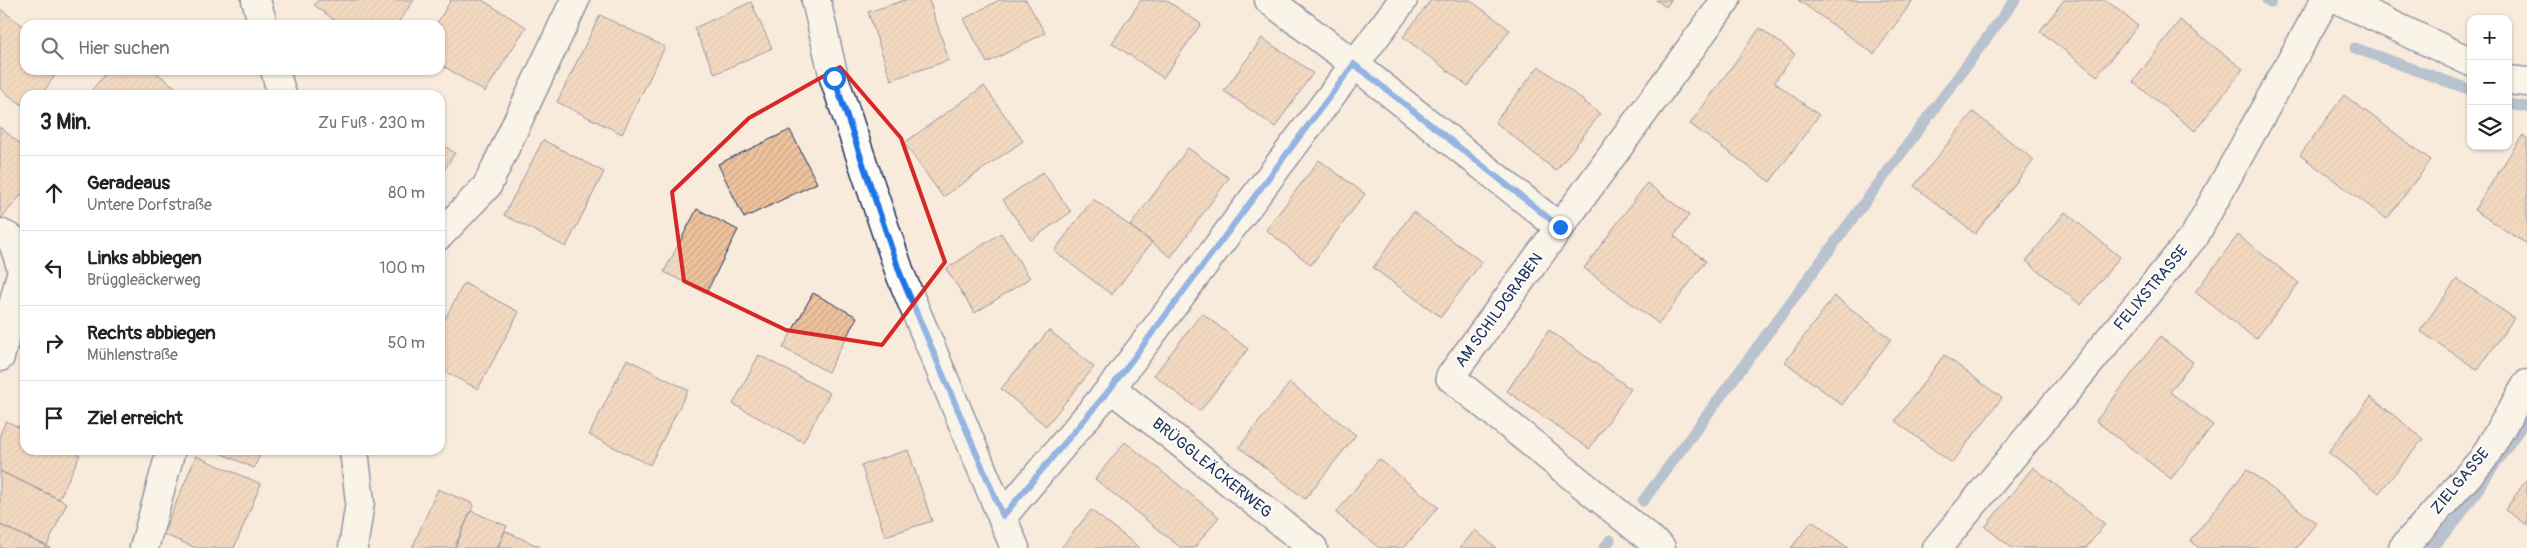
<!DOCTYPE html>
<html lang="de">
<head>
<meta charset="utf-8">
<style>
	:root { --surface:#fff; --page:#f6f6f6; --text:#222; --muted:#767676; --line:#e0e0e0 }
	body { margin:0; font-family:Pangolin,sans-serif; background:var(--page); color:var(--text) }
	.controls { position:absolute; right:15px; top:15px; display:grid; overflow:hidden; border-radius:10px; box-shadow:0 1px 4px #0004 }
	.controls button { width:45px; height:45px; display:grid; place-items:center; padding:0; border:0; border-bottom:1px solid var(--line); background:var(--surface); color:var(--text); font:25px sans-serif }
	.stop { position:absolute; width:15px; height:15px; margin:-11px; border:4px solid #1a73e8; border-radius:50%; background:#fff }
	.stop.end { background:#1a73e8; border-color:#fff; box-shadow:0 1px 5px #0008 }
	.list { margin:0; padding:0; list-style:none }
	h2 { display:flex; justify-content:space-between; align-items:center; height:65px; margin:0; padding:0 20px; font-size:21px }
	h2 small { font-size:16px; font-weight:400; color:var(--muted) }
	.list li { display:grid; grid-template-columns:32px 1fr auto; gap:15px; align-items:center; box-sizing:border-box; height:75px; padding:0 20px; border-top:1px solid var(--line) }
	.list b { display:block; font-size:19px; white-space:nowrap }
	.list p { margin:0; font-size:16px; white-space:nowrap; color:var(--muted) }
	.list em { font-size:16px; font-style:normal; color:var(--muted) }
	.icon { flex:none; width:28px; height:28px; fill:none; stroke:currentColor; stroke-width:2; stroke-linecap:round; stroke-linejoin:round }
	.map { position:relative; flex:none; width:2527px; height:548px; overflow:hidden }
	.search { position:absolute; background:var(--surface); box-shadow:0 1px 4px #0004; left:20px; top:20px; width:425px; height:55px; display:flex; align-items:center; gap:12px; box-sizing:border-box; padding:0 18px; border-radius:15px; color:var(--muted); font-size:19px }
	.panel { position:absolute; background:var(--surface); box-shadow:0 1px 4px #0004; left:20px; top:90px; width:425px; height:365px; border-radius:15px }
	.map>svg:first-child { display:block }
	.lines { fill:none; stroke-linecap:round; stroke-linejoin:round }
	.stream { stroke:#6d90bf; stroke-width:11 }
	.building { fill:url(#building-hatch); stroke:#1b2f5e }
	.minor-casing { stroke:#1b2f5e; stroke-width:31 }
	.minor { stroke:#fdfcf7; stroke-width:28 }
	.route { stroke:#1a73e8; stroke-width:6 }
	.marked { fill:none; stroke:#d62828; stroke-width:4; stroke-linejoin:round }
	.labels { text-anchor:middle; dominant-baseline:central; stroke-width:4.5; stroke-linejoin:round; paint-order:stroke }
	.street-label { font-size:16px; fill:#1b2f5e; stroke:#fdfcf7 }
</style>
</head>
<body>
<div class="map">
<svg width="2527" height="548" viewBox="0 0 2527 548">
	<defs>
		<pattern id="building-hatch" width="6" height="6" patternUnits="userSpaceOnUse" patternTransform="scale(1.25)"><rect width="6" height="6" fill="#edc29c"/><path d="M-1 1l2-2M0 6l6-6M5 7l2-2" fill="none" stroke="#cba789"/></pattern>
	</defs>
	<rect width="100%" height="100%" fill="#f8ebdc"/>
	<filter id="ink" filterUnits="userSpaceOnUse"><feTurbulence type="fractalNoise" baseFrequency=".02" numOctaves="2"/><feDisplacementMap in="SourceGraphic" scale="10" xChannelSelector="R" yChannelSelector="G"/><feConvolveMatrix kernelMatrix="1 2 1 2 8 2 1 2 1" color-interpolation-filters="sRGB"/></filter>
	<g filter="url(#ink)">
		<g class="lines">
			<!-- stream -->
			<path class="stream" d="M2267,0L2271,2
				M2355,48L2471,90
				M2508,104L2527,107
				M1643,501L2015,0
				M1604,548L1610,540
				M2431,548L2456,521L2527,418"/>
		</g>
		<!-- building -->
		<path class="building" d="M318,0H414L396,25H341L314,5Z
			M451,0H482L526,27L485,92L440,64V25H436Z
			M905,0H929L949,60L891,80L868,12Z
			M999,0H1026L1045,33L987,63L964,19Z
			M1141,0H1166L1201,24L1163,78L1112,43Z
			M1431,0H1470L1510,30L1468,86L1403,37Z
			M1656,0H1671L1666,7Z
			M1798,0H1913L1874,54Z
			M2064,0H2106L2138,26L2097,76L2040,31Z
			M751,2L772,48L715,74L694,28Z
			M0,9L25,27V70H59L41,95H25V107L0,89Z
			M600,15L665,47L622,134L557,102Z
			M2180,20L2243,69L2195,131L2133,82Z
			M1760,28L1795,54L1774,82L1819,115L1770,182L1690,124Z
			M1262,38L1313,73L1275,127L1224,91Z
			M1539,66L1600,114L1556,171L1495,122Z
			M108,70H153L185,95H88Z
			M984,86L1023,141L943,197L904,143Z
			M2344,95L2431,160L2387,219L2300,155Z
			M1973,112L2034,160L1975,234L1914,186Z
			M0,127L25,148V190L0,220Z
			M790,130L817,183L744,218L718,164Z
			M2522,136L2527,139V244L2474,210Z
			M543,140L604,172L566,247L504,215Z
			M440,143L455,153L440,176Z
			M1188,148L1229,178L1171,257L1130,226Z
			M1319,160L1365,194L1311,265L1266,230Z
			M1043,172L1071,212L1031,240L1003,200Z
			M1647,183L1689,215L1674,236L1706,261L1659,324L1584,268Z
			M1093,199L1152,242L1112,295L1054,251Z
			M697,209L738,230L706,293L664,272Z
			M1413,212L1482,262L1441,317L1373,268Z
			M2065,212L2120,257L2081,305L2026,261Z
			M1001,233L1030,278L975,313L946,269Z
			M2238,235L2299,283L2256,339L2195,292Z
			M2457,279L2514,318L2478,370L2420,331Z
			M464,283L519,312L478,389L440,369V328Z
			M813,293L857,317L828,372L783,348Z
			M1834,296L1891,339L1842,405L1785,362Z
			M1202,313L1248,349L1200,411L1154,375Z
			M1049,330L1094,367L1046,426L1001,389Z
			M1549,330L1631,389L1589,449L1507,391Z
			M25,337V355L18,351Z
			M2160,337L2193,362L2170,392L2213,425L2171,479L2096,421Z
			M759,355L830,393L803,442L733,404Z
			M1944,355L2002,398L1952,463L1895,421Z
			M627,359L688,390L650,465L589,435Z
			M1290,383L1356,435L1305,499L1239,447Z
			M2371,397L2423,439L2379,493L2328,452Z
			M6,421L25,430V450H69L80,455L59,499L0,471V434Z
			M1125,442L1219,517L1194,548H1181L1095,479Z
			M213,450H262L254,468Z
			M908,450L932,521L885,536L861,465Z
			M196,456L261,484L234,548H196L163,534Z
			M1379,459L1438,507L1404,548H1379L1336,513Z
			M2033,467L2105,524L2086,548H2012L1985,527Z
			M2247,469L2316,523L2297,548H2199L2190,541Z
			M0,471L67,503L47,546L0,525Z
			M2527,479V525L2505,510Z
			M438,489L474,504L454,548H412Z
			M1091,510L1140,548H1061Z
			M471,511L507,526L497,548H455Z
			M1812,521L1848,548H1791Z
			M0,525L47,546L50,548H0Z
			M1475,530L1496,548H1460Z
			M505,531L540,547V548H498Z"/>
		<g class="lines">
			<defs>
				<path id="minor" d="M256,0L263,25
					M816,0L834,78L901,276L1015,548
					M1269,0L1354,64L1559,227
					M2339,0L2471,62
					M275,70L282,95
					M2508,80L2527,82
					M0,233L12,239L22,270L0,357
					M440,235L487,186L575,0
					M1111,388L1313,548
					M1003,516L1111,388L1403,0
					M144,548L171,450
					M353,548L360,502L354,450
					M1661,548L1450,377L1726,0
					M1937,548L2195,235L2325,0
					M2403,548L2483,459L2527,384"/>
			</defs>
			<!-- minor casing -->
			<use href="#minor" class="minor-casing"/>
			<!-- minor -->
			<use href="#minor" class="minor"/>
		</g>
	</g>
	<g class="lines" filter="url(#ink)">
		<!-- route -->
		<path class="route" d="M834,78L901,276L1003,516L1111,388L1354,64L1560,227"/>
	</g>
	<!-- marked area -->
	<path d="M0 0H2527V548H0ZM840,67L901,138L945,262L882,345L786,330L684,281L672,192L749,118Z" fill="#f8ebdc" fill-opacity=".55" fill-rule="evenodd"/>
	<path class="marked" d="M840,67L901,138L945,262L882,345L786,330L684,281L672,192L749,118Z"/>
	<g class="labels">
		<!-- street labels -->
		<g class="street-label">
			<text transform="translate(2151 288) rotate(-50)">FELIXSTRASSE</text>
			<text transform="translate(1499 310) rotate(-54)">AM SCHILDGRABEN</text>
			<text transform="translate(1212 468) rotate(39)">BRÜGGLEÄCKERWEG</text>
			<text transform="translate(2460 481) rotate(-50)">ZIELGASSE</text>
		</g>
	</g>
</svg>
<div class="controls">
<button>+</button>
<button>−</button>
<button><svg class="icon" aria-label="layers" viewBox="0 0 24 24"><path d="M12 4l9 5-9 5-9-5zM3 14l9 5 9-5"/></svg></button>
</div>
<div class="stop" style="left:834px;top:78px"></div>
<div class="stop end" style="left:1560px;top:227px"></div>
<div class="search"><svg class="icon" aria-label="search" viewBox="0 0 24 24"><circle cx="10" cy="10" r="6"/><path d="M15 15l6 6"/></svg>Hier suchen</div>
<section class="panel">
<h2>3 Min.<small>Zu Fuß · 230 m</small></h2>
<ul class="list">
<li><svg class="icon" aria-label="ahead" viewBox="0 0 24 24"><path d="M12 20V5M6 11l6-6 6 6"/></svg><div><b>Geradeaus</b><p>Untere Dorfstraße</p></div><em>80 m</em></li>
<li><svg class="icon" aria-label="left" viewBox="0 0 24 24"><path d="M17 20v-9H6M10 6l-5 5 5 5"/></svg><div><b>Links abbiegen</b><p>Brüggleäckerweg</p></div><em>100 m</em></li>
<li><svg class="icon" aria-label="right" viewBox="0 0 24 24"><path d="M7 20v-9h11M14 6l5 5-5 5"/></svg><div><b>Rechts abbiegen</b><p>Mühlenstraße</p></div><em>50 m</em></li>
<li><svg class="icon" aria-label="arrive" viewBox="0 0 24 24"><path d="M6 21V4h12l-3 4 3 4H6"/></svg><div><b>Ziel erreicht</b></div></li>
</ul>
</section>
</div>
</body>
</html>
